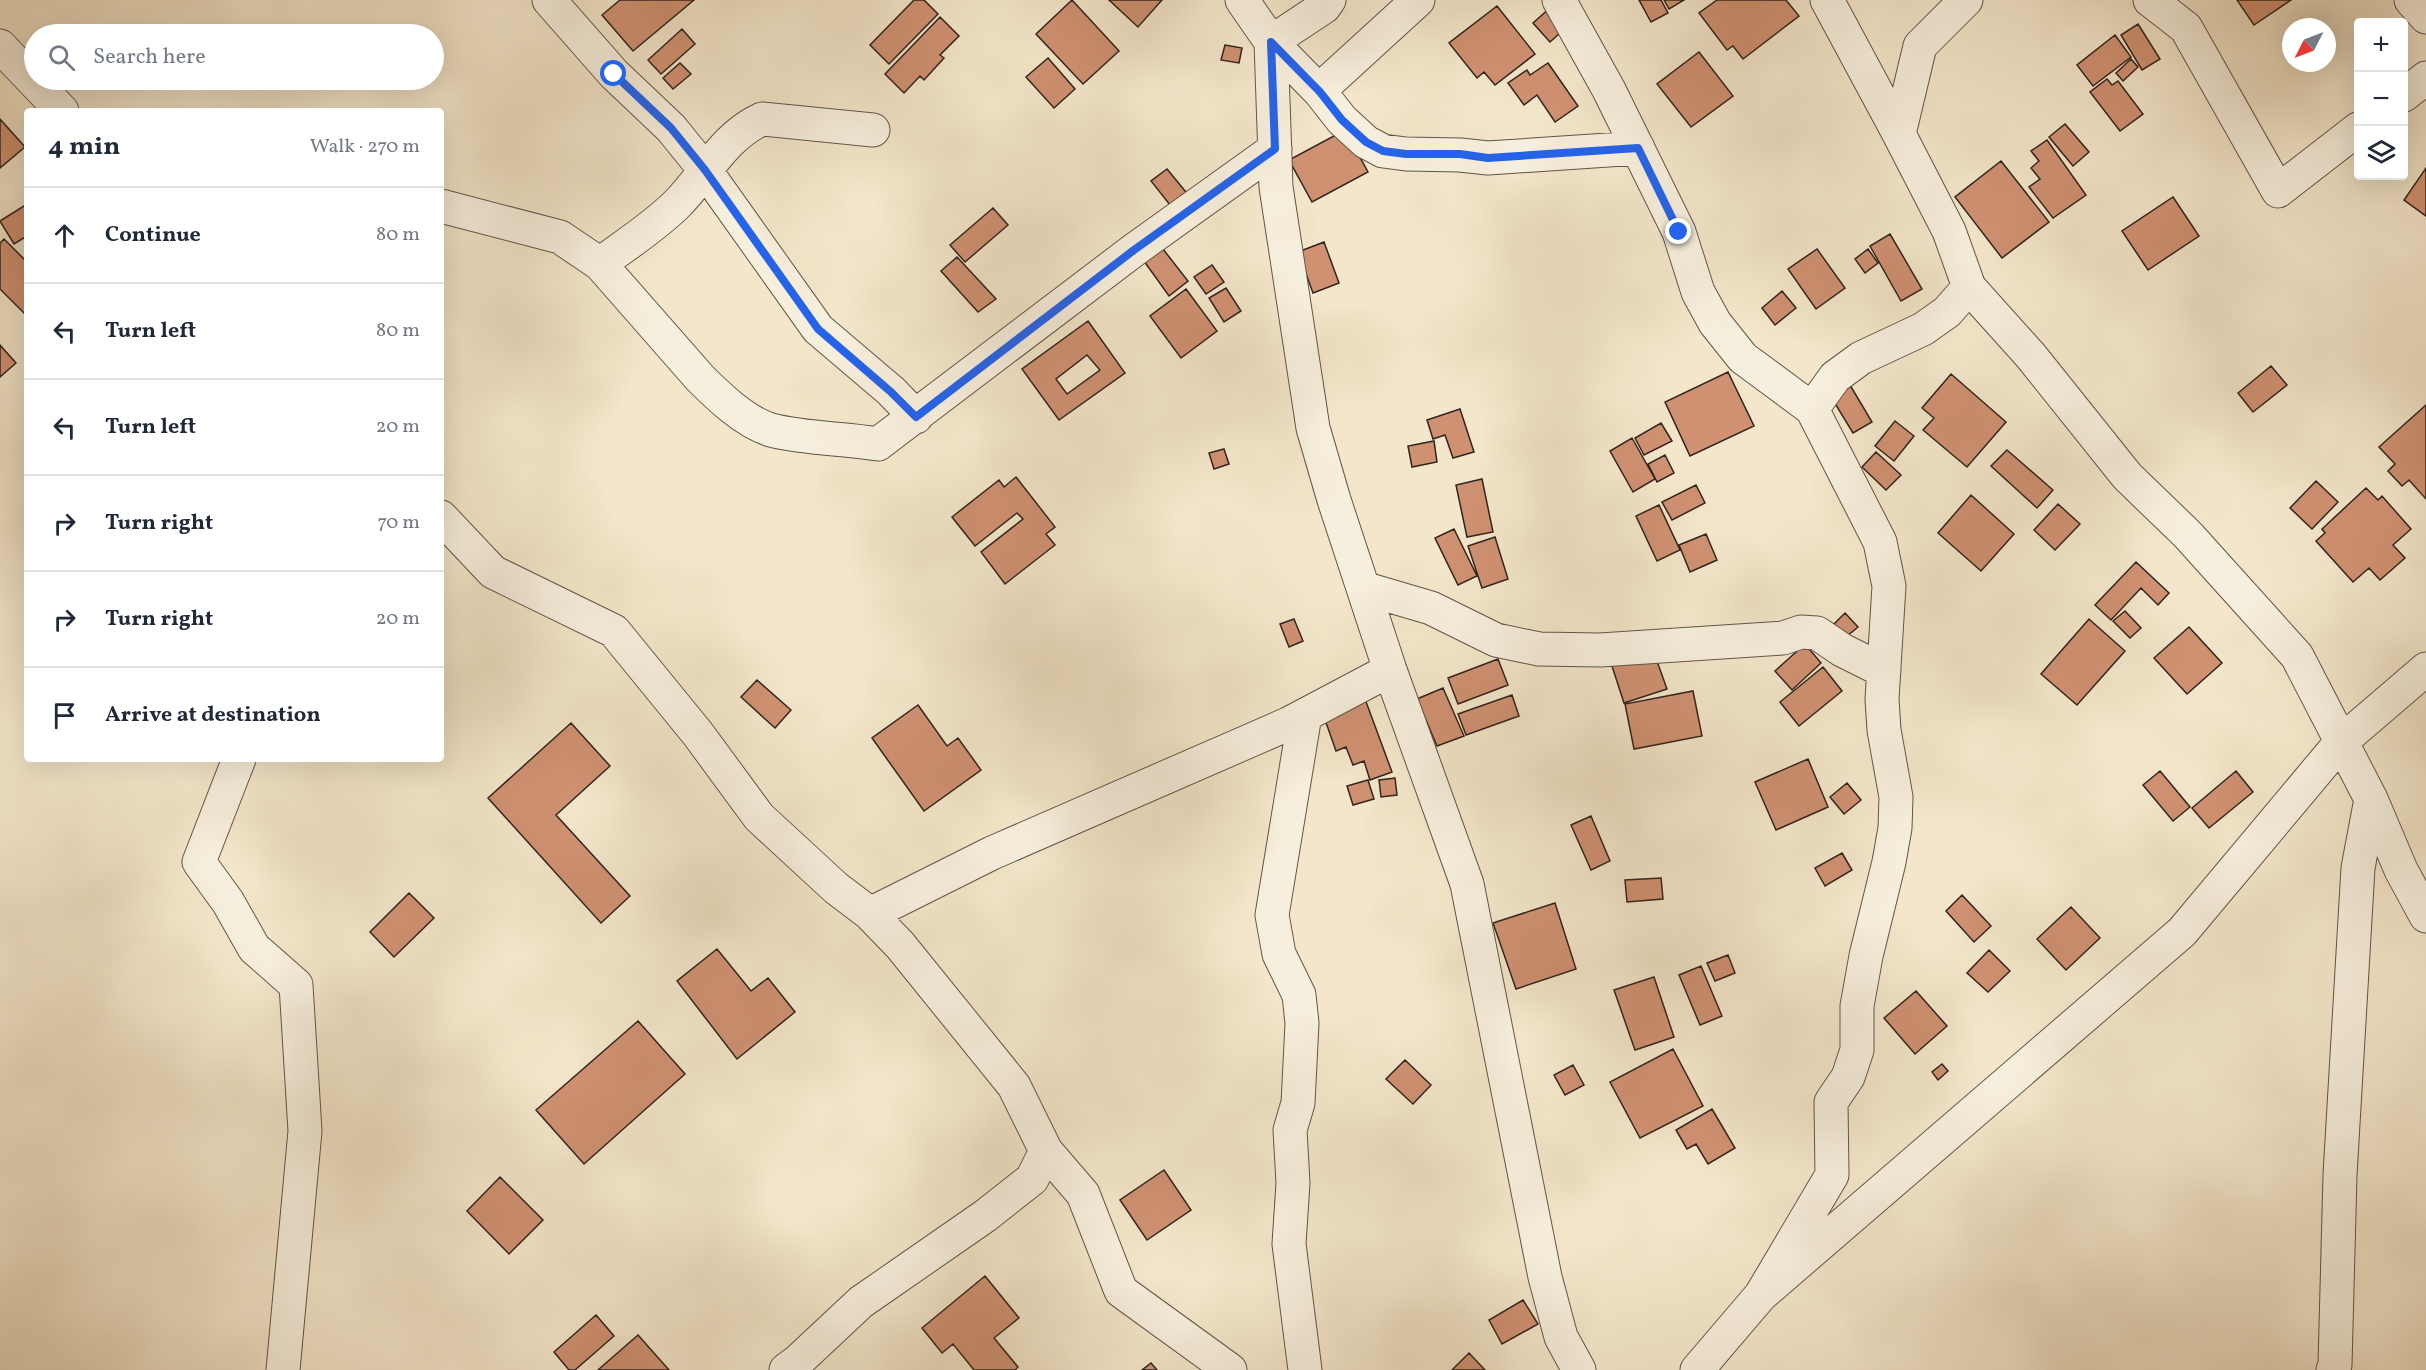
<!DOCTYPE html>
<html lang="en">
<head>
<meta charset="utf-8">
<style>
	:root { --surface:#fff; --page:#f2f2f3; --text:#1f2937; --muted:#747a83; --line:#e0e1e3 }
	body { margin:0; font-family:Vollkorn,serif; background:var(--page); color:var(--text) }
	.controls { position:absolute; right:18px; top:18px; display:grid; overflow:hidden; border-radius:6px; box-shadow:0 6px 24px #0002 }
	.controls button { width:54px; height:54px; display:grid; place-items:center; padding:0; border:0; border-bottom:2px solid var(--line); background:var(--surface); color:var(--text); font:30px sans-serif }
	.compass { position:absolute; left:2282px; top:18px; width:54px; height:54px; border-radius:50%; background:var(--surface); box-shadow:0 6px 24px #0002; rotate:228deg }
	.stop { position:absolute; width:18px; height:18px; margin:-14px; border:4px solid #2563eb; border-radius:50%; background:#fff }
	.stop.end { background:#2563eb; border-color:#fff; box-shadow:0 2px 6px #0008 }
	.list { margin:0; padding:0; list-style:none }
	h2 { display:flex; justify-content:space-between; align-items:center; height:78px; margin:0; padding:0 24px; font-size:26px }
	h2 small { font-size:20px; font-weight:400; color:var(--muted) }
	.list li { display:grid; grid-template-columns:39px 1fr auto; gap:18px; align-items:center; box-sizing:border-box; height:96px; padding:0 24px; border-top:2px solid var(--line) }
	.list b { display:block; font-size:22px; white-space:nowrap }
	.list em { font-size:20px; font-style:normal; color:var(--muted) }
	.icon { flex:none; width:33px; height:33px; fill:none; stroke:currentColor; stroke-width:2; stroke-linecap:round; stroke-linejoin:round }
	.map { position:relative; flex:none; width:2426px; height:1370px; overflow:hidden }
	.search { position:absolute; background:var(--surface); box-shadow:0 6px 24px #0002; left:24px; top:24px; width:420px; height:66px; display:flex; align-items:center; gap:15px; box-sizing:border-box; padding:0 21px; border-radius:33px; color:var(--muted); font-size:22px }
	.panel { position:absolute; background:var(--surface); box-shadow:0 6px 24px #0002; left:24px; top:108px; width:420px; height:654px; border-radius:6px }
	.map>svg:first-child { display:block }
	.building { fill:#cf9172; stroke:#32231d; stroke-width:1.5; fill-rule:evenodd }
	.lines { fill:none; stroke-linecap:round; stroke-linejoin:round }
	.minor-casing { stroke:#625448; stroke-width:35 }
	.minor { stroke:#f7efdd; stroke-width:33 }
	.route { stroke:#2563eb; stroke-width:8 }
</style>
</head>
<body>
<div class="map">
<svg width="2426" height="1370" viewBox="0 0 2426 1370">
	<rect width="100%" height="100%" fill="#f3e6ca"/>
	<filter id="stains"><feTurbulence type="fractalNoise" baseFrequency=".00333" numOctaves="4"/><feColorMatrix values="0 0 0 0 .2 0 0 0 0 .09 0 0 0 0 .02 0 0 0 .5 -.17"/></filter>
	<radialGradient id="worn" r=".72"><stop offset=".6" stop-color="#630" stop-opacity="0"/><stop offset="1" stop-color="#630" stop-opacity=".3"/></radialGradient>
	<!-- building -->
	<path class="building" d="M620,0H694L633,51L602,15Z
		M914,0H924L938,14L889,64L870,45Z
		M1072,0L1119,51L1083,84L1036,34Z
		M1109,0H1162L1138,27Z
		M1639,0H1661L1668,13L1651,22Z
		M1664,0H1684L1669,9Z
		M1717,0H1786L1799,16L1743,59L1733,46L1727,50L1699,13Z
		M2237,0H2291L2254,25Z
		M1497,6L1535,54L1495,85L1484,72L1477,78L1449,43Z
		M1552,6L1569,25L1550,42L1533,23Z
		M940,17L959,36L940,55L944,58L924,80L920,76L904,93L885,74Z
		M2138,24L2160,59L2142,70L2121,35Z
		M682,29L695,44L661,74L648,60Z
		M2115,35L2131,57L2093,86L2077,65Z
		M1225,45L1242,48L1239,63L1221,60Z
		M1699,52L1733,96L1691,127L1657,84Z
		M1048,58L1075,89L1054,108L1026,77Z
		M2131,59L2138,67L2123,81L2116,73Z
		M680,63L691,74L673,89L663,78Z
		M1548,63L1578,106L1555,122L1537,95L1524,105L1508,83L1527,70L1530,75Z
		M2107,79L2112,85L2118,81L2143,114L2120,131L2090,92Z
		M0,119L25,147L0,168Z
		M2065,124L2089,152L2073,166L2049,137Z
		M1345,130L1368,172L1312,202L1289,160Z
		M2047,140L2086,195L2053,218L2029,187L2040,179L2031,168L2039,161L2031,151Z
		M2001,161L2049,222L2002,258L1955,197Z
		M2426,168V216L2404,200Z
		M1167,169L1190,197L1174,210L1151,181Z
		M2173,197L2199,236L2148,270L2122,231Z
		M27,204V236L14,244L0,221Z
		M993,208L1008,225L965,262L950,245Z
		M1890,234L1922,289L1901,301L1870,246Z
		M4,239L27,262V316L0,289V243Z
		M1324,242L1339,283L1313,293L1298,252Z
		M1159,244L1188,281L1169,296L1141,257Z
		M1817,249L1845,288L1816,309L1788,269Z
		M1868,249L1878,263L1865,273L1855,259Z
		M957,257L996,299L978,312L941,271Z
		M1212,265L1224,282L1206,294L1194,277Z
		M1226,288L1241,311L1224,322L1209,298Z
		M1186,289L1217,331L1181,358L1150,316Z
		M1782,291L1796,308L1775,325L1762,308Z
		M1088,321L1125,373L1059,420L1022,369ZM1087,355L1100,370L1067,394L1056,379Z
		M0,345L16,363L0,377Z
		M2271,366L2287,385L2253,412L2238,393Z
		M1728,372L1754,426L1690,456L1665,402Z
		M1951,374L2006,422L1967,467L1923,430L1934,418L1922,408Z
		M1847,380L1872,422L1853,433L1828,392Z
		M2426,405V499L2409,480L2402,486L2388,471L2395,464L2379,447Z
		M1460,409L1474,452L1453,458L1445,435L1433,439L1427,420Z
		M1895,421L1914,436L1894,461L1875,446Z
		M1661,423L1672,441L1644,455L1635,438Z
		M1632,438L1655,479L1633,492L1610,451Z
		M1434,441L1437,462L1412,467L1408,446Z
		M1224,449L1229,464L1214,469L1209,453Z
		M2007,450L2053,490L2037,508L1991,466Z
		M1876,452L1901,475L1886,490L1862,467Z
		M1665,455L1674,473L1657,482L1648,464Z
		M1016,477L1055,527L1046,534L1055,545L1005,584L981,552L1023,519L1017,513L975,546L952,517L999,480L1004,487Z
		M1482,479L1493,532L1467,537L1456,485Z
		M2316,481L2338,502L2312,529L2290,508Z
		M1696,485L1705,503L1672,520L1662,502Z
		M2366,488L2378,500L2382,496L2411,529L2393,545L2405,558L2380,580L2369,568L2353,582L2316,541L2325,533L2322,529Z
		M1971,495L2014,534L1981,571L1938,533Z
		M2058,504L2080,524L2055,550L2034,530Z
		M1659,505L1680,550L1657,561L1636,516Z
		M1454,529L1477,576L1458,585L1435,538Z
		M1706,534L1717,560L1690,572L1679,545Z
		M1495,537L1508,579L1482,588L1468,546Z
		M2136,562L2169,593L2158,605L2141,588L2111,620L2095,605Z
		M2125,611L2141,628L2130,638L2113,621Z
		M1845,613L1858,627L1846,637L1834,624Z
		M1294,619L1303,641L1289,647L1280,624Z
		M2089,619L2125,651L2077,705L2041,674Z
		M2189,627L2222,663L2187,694L2154,658Z
		M1805,644L1821,663L1792,690L1775,671Z
		M1653,650L1667,689L1624,703L1611,663Z
		M1498,659L1508,685L1458,704L1448,678Z
		M1823,667L1842,691L1799,726L1780,702Z
		M757,680L791,710L775,728L741,697Z
		M1443,688L1464,736L1437,746L1417,699Z
		M1693,691L1702,736L1634,749L1625,704Z
		M1512,695L1519,716L1466,735L1458,714Z
		M1365,699L1392,772L1370,780L1364,761L1353,765L1346,747L1336,751L1323,714Z
		M918,705L947,746L958,738L981,770L924,811L872,738Z
		M571,723L610,766L556,815L630,896L601,923L488,798Z
		M1808,759L1828,807L1776,830L1755,782Z
		M2160,771L2190,807L2173,821L2143,785Z
		M2236,771L2253,792L2209,828L2192,808Z
		M1395,778L1397,795L1381,797L1379,780Z
		M1368,780L1374,799L1353,805L1347,786Z
		M1847,783L1861,800L1844,814L1830,797Z
		M1591,816L1610,861L1591,870L1571,825Z
		M1842,853L1852,870L1825,886L1815,868Z
		M1661,878L1663,899L1627,902L1625,880Z
		M409,893L434,918L394,957L370,932Z
		M1962,895L1991,926L1974,942L1946,911Z
		M1555,903L1576,969L1516,989L1493,923Z
		M2071,907L2100,938L2066,970L2037,939Z
		M717,949L751,991L768,978L795,1012L737,1059L677,981Z
		M1989,950L2010,971L1988,992L1967,973Z
		M1728,955L1735,973L1715,981L1707,963Z
		M1701,966L1722,1016L1700,1025L1679,975Z
		M1654,977L1674,1037L1635,1050L1614,990Z
		M1916,991L1947,1026L1915,1054L1884,1018Z
		M638,1021L685,1074L584,1164L536,1110Z
		M1673,1049L1703,1106L1640,1138L1610,1082Z
		M1405,1060L1431,1085L1413,1104L1386,1079Z
		M1942,1064L1948,1071L1938,1080L1932,1072Z
		M1573,1065L1584,1085L1565,1095L1554,1075Z
		M1712,1109L1735,1148L1708,1164L1696,1144L1687,1149L1676,1130Z
		M1164,1170L1191,1210L1147,1240L1120,1200Z
		M500,1177L543,1220L509,1254L467,1211Z
		M985,1276L1019,1318L994,1338L1018,1367L1015,1370H974L953,1344L942,1353L922,1328Z
		M1523,1300L1538,1324L1502,1344L1489,1320Z
		M596,1315L614,1336L575,1370H569L554,1352Z
		M638,1335L669,1370H598Z
		M1469,1353L1485,1370H1452Z
		M1151,1363L1157,1370H1142Z"/>
	<g class="lines">
		<defs>
			<path id="minor" d="M549,0L614,74L671,128L705,170L818,329L891,391L916,417
				M1242,0L1271,42L1276,187L1313,428L1334,500L1390,670L1467,884L1545,1277L1561,1337L1579,1370
				M1329,0L1324,7L1271,42L1320,92L1342,120L1366,142L1383,151L1406,154L1460,155L1488,158L1638,148
				M1559,0L1609,90L1679,232L1698,292L1715,323L1743,358L1812,409L1880,542L1889,586L1882,699L1884,730L1896,797L1895,828L1889,862L1866,956L1857,1006V1050L1848,1077L1831,1102L1832,1175L1761,1295
				M1827,0L1899,134
				M2150,0L2186,28L2278,191L2358,129
				M2411,0L2426,17
				M0,46L62,111
				M1320,92L1324,86L1418,0
				M2404,95L2426,78
				M441,206L560,237L600,264L700,378C719,397 745,422 771,430C806,439 843,438 878,444L1134,250L1275,149
				M600,264C625,245 654,227 677,204C705,176 724,136 762,119L873,130
				M1969,287L2031,356L2127,476L2188,535L2297,656L2371,799L2358,868L2340,1175L2335,1365L2333,1370
				M1812,409L1835,377L1861,358L1923,329L1947,312L1969,287L1949,231L1899,134L1920,46L1966,0
				M441,517L493,572L614,631L698,734L759,817L836,888L869,913L900,945L1014,1086L1046,1151L1083,1194L1121,1291L1230,1370
				M1363,588L1431,608L1496,640L1539,649L1600,650L1783,638L1801,632L1817,633L1842,650L1884,671
				M239,759L199,862L228,902L254,948L296,985L305,1131L283,1370
				M2371,799L2401,870L2426,916
				M870,914L992,853L1288,724L1390,670
				M786,1370L798,1361L861,1302L985,1216L1032,1179L1046,1151
				M1305,1370L1289,1244L1293,1183L1290,1130L1298,1103L1302,1023L1299,995L1279,954L1272,915L1305,715
				M1697,1370L1761,1295L2182,932L2342,741L2426,669"/>
		</defs>
		<!-- minor casing -->
		<use href="#minor" class="minor-casing"/>
		<!-- minor -->
		<use href="#minor" class="minor"/>
	</g>
	<g class="lines">
		<!-- route -->
		<path class="route" d="M614,74L671,128L705,170L818,329L891,392L916,417L1134,250L1275,149L1271,42L1320,92L1342,120L1366,142L1383,151L1406,154H1460L1488,158L1638,148L1679,232"/>
	</g>
	<rect width="100%" height="100%" filter="url(#stains)"/>
	<rect width="100%" height="100%" fill="url(#worn)"/>
</svg>
<div class="controls">
<button>+</button>
<button>−</button>
<button><svg class="icon" aria-label="layers" viewBox="0 0 24 24"><path d="M12 4l9 5-9 5-9-5zM3 14l9 5 9-5"/></svg></button>
</div>
<svg class="compass" viewBox="-18 -18 36 36"><path d="M0-13l5 13h-10z" fill="#e53935"/><path d="M0 13l5-13h-10z" fill="#747a83"/></svg>
<div class="stop" style="left:614px;top:74px"></div>
<div class="stop end" style="left:1679px;top:232px"></div>
<div class="search"><svg class="icon" aria-label="search" viewBox="0 0 24 24"><circle cx="10" cy="10" r="6"/><path d="M15 15l6 6"/></svg>Search here</div>
<section class="panel">
<h2>4 min<small>Walk · 270 m</small></h2>
<ul class="list">
<li><svg class="icon" aria-label="ahead" viewBox="0 0 24 24"><path d="M12 20V5M6 11l6-6 6 6"/></svg><div><b>Continue</b></div><em>80 m</em></li>
<li><svg class="icon" aria-label="left" viewBox="0 0 24 24"><path d="M17 20v-9H6M10 6l-5 5 5 5"/></svg><div><b>Turn left</b></div><em>80 m</em></li>
<li><svg class="icon" aria-label="left" viewBox="0 0 24 24"><path d="M17 20v-9H6M10 6l-5 5 5 5"/></svg><div><b>Turn left</b></div><em>20 m</em></li>
<li><svg class="icon" aria-label="right" viewBox="0 0 24 24"><path d="M7 20v-9h11M14 6l5 5-5 5"/></svg><div><b>Turn right</b></div><em>70 m</em></li>
<li><svg class="icon" aria-label="right" viewBox="0 0 24 24"><path d="M7 20v-9h11M14 6l5 5-5 5"/></svg><div><b>Turn right</b></div><em>20 m</em></li>
<li><svg class="icon" aria-label="arrive" viewBox="0 0 24 24"><path d="M6 21V4h12l-3 4 3 4H6"/></svg><div><b>Arrive at destination</b></div></li>
</ul>
</section>
</div>
</body>
</html>
